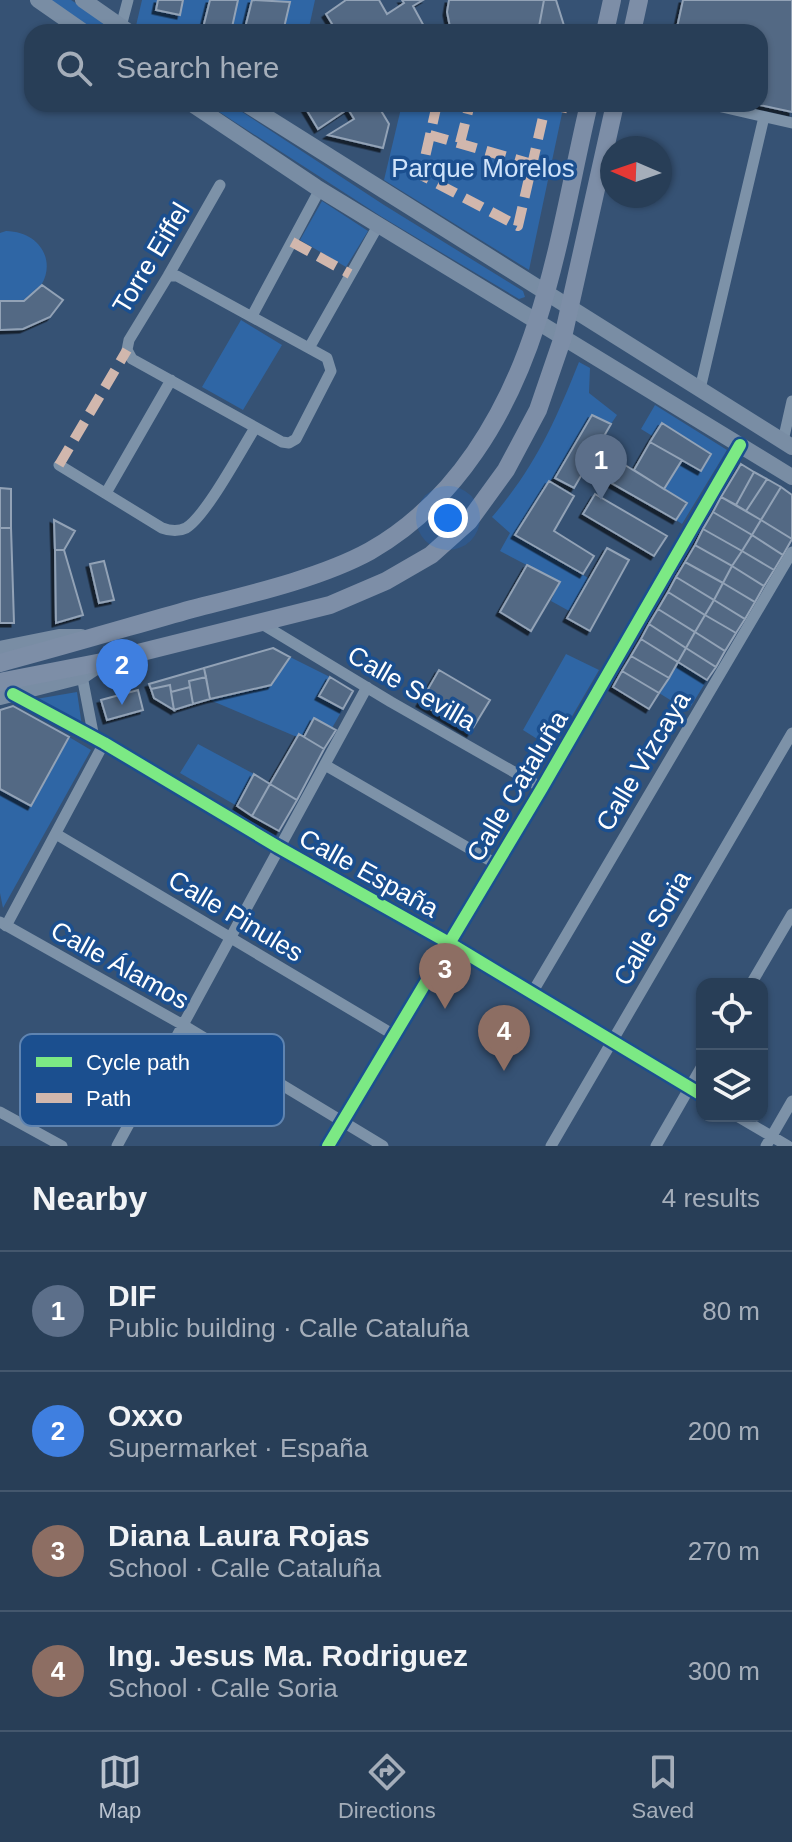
<!DOCTYPE html>
<html lang="en">
<head>
<meta charset="utf-8">
<style>
	:root { --surface:#283e57; --page:#30455d; --text:#f1f3f6; --muted:#a5aeba; --line:#44576d; --accent:#b9c2ce }
	body { margin:0; font-family:Helvetica,sans-serif; background:var(--page); color:var(--text) }
	.controls { position:absolute; right:24px; bottom:24px; display:grid; overflow:hidden; border-radius:16px; box-shadow:0 2px 6px #0004 }
	.controls button { width:72px; height:72px; display:grid; place-items:center; padding:0; border:0; border-bottom:2px solid var(--line); background:var(--surface); color:var(--text); font:40px sans-serif }
	.compass { position:absolute; left:600px; top:136px; width:72px; height:72px; border-radius:50%; background:var(--surface); box-shadow:0 2px 6px #0004; rotate:272deg }
	.you { position:absolute; left:448px; top:518px; width:28px; height:28px; margin:-20px; border:6px solid #fff; border-radius:50%; background:#1a73e8; box-shadow:0 0 0 12px #1a73e833 }
	.badge { display:grid; place-items:center; width:52px; height:52px; border-radius:50%; background:var(--accent); color:#fff; font-size:26px; font-weight:700 }
	.pin { position:absolute; translate:-50% -66px; filter:drop-shadow(0 2px 4px #0008) }
	.pin::after { content:''; position:absolute; top:42px; width:28px; height:24px; background:inherit; clip-path:polygon(0 0,100% 0,50% 100%) }
	.list { margin:0; padding:0; list-style:none }
	h2 { display:flex; justify-content:space-between; align-items:center; height:104px; margin:0; padding:0 32px; font-size:34px }
	h2 small { font-size:26px; font-weight:400; color:var(--muted) }
	.list li { display:grid; grid-template-columns:52px 1fr auto; gap:24px; align-items:center; box-sizing:border-box; height:120px; padding:0 32px; border-top:2px solid var(--line) }
	.list b { display:block; font-size:30px; white-space:nowrap }
	.list p { margin:0; font-size:26px; white-space:nowrap; color:var(--muted) }
	.list em { font-size:26px; font-style:normal; color:var(--muted) }
	.icon { flex:none; width:44px; height:44px; fill:none; stroke:currentColor; stroke-width:2; stroke-linecap:round; stroke-linejoin:round }
	.map { position:relative; flex:none; width:792px; height:1146px; overflow:hidden }
	.search { position:absolute; background:var(--surface); box-shadow:0 2px 6px #0004; left:24px; right:24px; top:24px; height:88px; display:flex; align-items:center; gap:20px; box-sizing:border-box; padding:0 28px; border-radius:24px; color:var(--muted); font-size:30px }
	.sheet { height:584px; background:var(--surface) }
	nav { display:flex; justify-content:space-around; align-items:center; box-sizing:border-box; height:112px; border-top:2px solid var(--line); background:var(--surface); font-size:22px; color:var(--muted) }
	nav a { display:grid; justify-items:center; gap:4px }
	nav .on { color:var(--accent) }
	.map>svg:first-child { display:block }
	.green { fill:#2f66a5 }
	.building { fill:#526984; stroke:#92a2b6; stroke-width:2; filter:url(#shadow) }
	.lines { fill:none; stroke-linecap:round; stroke-linejoin:round }
	.street { stroke:#7d92a8; stroke-width:11 }
	.secondary { stroke:#798da4; stroke-width:16 }
	.primary { stroke:#7d8ea7; stroke-width:18 }
	.quiet { stroke:#d1b7ad; stroke-width:10; stroke-dasharray:20 10; stroke-linecap:butt }
	.cycleway-casing { stroke:#1b4f8f; stroke-width:17 }
	.cycleway { stroke:#7ce984; stroke-width:12 }
	.labels { text-anchor:middle; dominant-baseline:central; stroke-width:7; stroke-linejoin:round; paint-order:stroke }
	.park-label { font-size:26px; fill:#cfe3fa; stroke:#1b4f8f }
	.street-label { font-size:26px; fill:#fff; stroke:#1b4f8f }
	.key { fill:#1b4f8f; stroke:#5f84b1; stroke-width:2 }
	.key-label { font-size:22px; fill:#fff }
</style>
</head>
<body>
<div class="map">
<svg width="792" height="1146" viewBox="0 0 792 1146">
	<defs>
		<filter id="shadow"><feDropShadow dx="-3.5" dy="3.5" stdDeviation="0" flood-color="#0009"/></filter>
	</defs>
	<rect width="100%" height="100%" fill="#365274"/>
	<!-- green -->
	<path class="green" d="M47,0H71L105,22L102,32H97Z
		M142,0H210L203,28L221,32H139L135,30Z
		M238,0H315L308,32H231Z
		M207,104H230L384,205L523,291L525,297L519,299L382,217Z
		M402,104H564L529,270L384,180Z
		M322,201L368,231L346,267L300,240Z
		M6,231C50,232 62,279 24,301H0V233Z
		M241,320L282,345L243,410L202,387Z
		M579,362L590,368L589,393L617,415L611,424L593,415L555,478L549,481L515,535L590,579L571,612L551,601L559,582L500,551L510,533L492,517C535,467 555,422 579,362Z
		M655,405L727,450L682,524L676,520L687,503L664,489L682,460L701,471L711,454L662,424L654,437L641,429Z
		M566,654L599,670L553,749L523,730Z
		M290,657L330,677L320,696L343,709L332,728L315,718L304,737H297L210,700L271,685Z
		M678,662L707,680L688,711L659,693Z
		M77,692L82,726L36,699Z
		M69,737L91,750L3,908L0,893V787L31,806Z
		M198,744L254,774L237,806L180,773Z"/>
	<!-- building -->
	<path class="building" d="M158,0H183L180,15L156,10Z
		M210,0H238L231,32L203,28Z
		M252,0L290,2L283,32H244Z
		M346,0H379L387,14L404,3L402,0H423L413,6L425,28L417,32H337L326,14Z
		M449,0H544L538,32H451L447,12Z
		M544,0H556L566,32H538Z
		M683,0H792V112L755,104H760V32H676Z
		M683,0H792V112L755,104H760V32H676Z
		M303,104H377L389,124L383,148L328,135L354,119L348,109L318,129Z
		M42,285L63,300L50,317L23,329L0,330V301H24Z
		M592,415L611,424L574,488L555,478Z
		M662,423L711,454L701,471L650,442Z
		M650,442L682,460L664,489L634,470Z
		M602,451L687,503L676,520L592,472Z
		M741,464L754,472L736,505L721,497Z
		M754,472L767,479L746,511L736,505Z
		M767,479L781,487L761,520L746,511Z
		M549,481L574,496L554,531L594,556L583,574L515,535Z
		M781,487L792,495V539L761,520Z
		M0,488L11,489V528H0Z
		M595,494L667,536L654,556L583,514Z
		M721,497L761,520L752,535L713,512Z
		M713,512L752,535L742,551L703,529Z
		M54,520L75,531L64,550H55Z
		M761,520L792,539L783,555L752,535Z
		M0,528H11L14,623H0Z
		M703,529L742,551L732,566L695,545Z
		M752,535L783,555L774,570L742,551Z
		M695,545L732,566L723,583L685,562Z
		M607,548L629,560L590,631L567,618Z
		M55,550H64L83,615L56,623Z
		M742,551L774,570L764,586L732,566Z
		M104,561L114,600L99,603L90,564Z
		M685,562L723,583L714,600L676,577Z
		M527,565L560,582L531,631L500,612Z
		M732,566L764,586L755,602L723,583Z
		M676,577L714,600L705,615L668,592Z
		M723,583L755,602L745,619L714,600Z
		M668,592L705,615L695,632L658,609Z
		M714,600L745,619L736,633L705,615Z
		M658,609L695,632L686,648L649,624Z
		M705,615L736,633L725,651L695,632Z
		M649,624L686,648L678,662L641,639Z
		M695,632L725,651L716,667L686,648Z
		M641,639L678,662L669,678L631,656Z
		M273,648L290,657L271,685L210,699L204,668Z
		M686,648L716,667L707,680L678,662Z
		M631,656L669,678L659,693L622,671Z
		M204,668L206,677L189,681L190,687L171,692L170,685L151,689L149,684Z
		M439,670L490,700L470,733L420,703Z
		M622,671L659,693L649,709L613,687Z
		M206,677L210,699L193,704L189,681Z
		M330,677L353,691L343,709L319,696Z
		M170,685L171,692L174,710L154,698L151,689Z
		M190,687L193,704L174,710L171,692Z
		M138,690L143,710L107,720L101,700Z
		M13,706L69,737L31,806L0,789V710Z
		M314,718L336,730L324,749L304,737Z
		M299,734L324,749L297,800L270,784Z
		M254,774L270,784L252,816L237,806Z
		M270,784L297,800L279,831L252,816Z"/>
	<g class="lines">
		<!-- street -->
		<path class="street" d="M120,30L128,0
			M709,104L792,123
			M168,276H177L327,358L331,371L296,439L289,443L282,442L132,359L127,350L129,340L168,276L220,185
			M252,316L320,189
			M309,348L379,224
			M700,389L764,117
			M783,441L792,401
			M59,465L162,528C170,531 178,532 186,528C206,516 241,450 255,428
			M106,493L171,380
			M262,624L391,702L542,788
			M82,676L94,738
			M13,694L104,743L278,847L449,943L702,1095
			M325,765L496,864
			M56,834L394,1035
			M0,922L183,1025L383,1146
			M6,926L104,743
			M751,984L792,914
			M532,993L792,552
			M0,1112L62,1146
			M737,1116L788,1146
			M117,1146L367,687
			M328,1146L542,788L740,445
			M551,1146L792,733
			M656,1146L702,1066
			M766,1146L792,1101"/>
		<!-- secondary -->
		<path class="secondary" d="M38,0L84,32
			M83,0L129,32
			M192,104L316,187L792,477
			M246,104L792,447
			M0,649L59,637H81
			M0,697L82,676L100,664"/>
		<!-- primary -->
		<path class="primary" d="M605,32L612,0
			M632,32L639,0
			M0,663C64,646 128,627 192,609C247,595 321,578 370,551C456,502 508,413 537,322C560,251 572,176 589,104
			M0,682L102,662L330,605L386,581L431,555L469,521L506,470L538,410L563,337L615,104"/>
		<!-- quiet -->
		<path class="quiet" d="M437,104L430,135L532,164
			M548,104L570,109
			M430,135L421,175L518,226L546,104
			M460,143L470,104
			M292,242L350,274
			M59,465L127,350"/>
		<defs>
			<path id="cycleway" d="M13,694L104,743L278,847L449,943L702,1095
				M328,1146L542,788L740,445"/>
		</defs>
		<!-- cycleway casing -->
		<use href="#cycleway" class="cycleway-casing"/>
		<!-- cycleway -->
		<use href="#cycleway" class="cycleway"/>
	</g>
	<g class="labels">
		<!-- park labels -->
		<g class="park-label">
			<text x="483" y="168">Parque Morelos</text>
		</g>
		<!-- street labels -->
		<g class="street-label">
			<text transform="translate(151 258) rotate(-59)">Torre Eiffel</text>
			<text transform="translate(412 688) rotate(30)">Calle Sevilla</text>
			<text transform="translate(643 761) rotate(-59)">Calle Vizcaya</text>
			<text transform="translate(517 786) rotate(-59)">Calle Cataluña</text>
			<text transform="translate(369 873) rotate(29)">Calle España</text>
			<text transform="translate(236 916) rotate(31)">Calle Pinules</text>
			<text transform="translate(652 928) rotate(-60)">Calle Soria</text>
			<text transform="translate(120 965) rotate(29)">Calle Álamos</text>
		</g>
	</g>
	<!-- legend -->
	<rect x="20" y="1034" width="264" height="92" rx="12" class="key"/>
	<rect x="36" y="1057" width="36" height="10" fill="#7ce984"/>
	<rect x="36" y="1093" width="36" height="10" fill="#d1b7ad"/>
	<g class="key-label">
		<text x="86" y="1070">Cycle path</text>
		<text x="86" y="1106">Path</text>
	</g>
</svg>
<div class="controls">
<button><svg class="icon" aria-label="locate" viewBox="0 0 24 24"><circle cx="12" cy="12" r="6"/><path d="M12 2v4M12 18v4M2 12h4M18 12h4"/></svg></button>
<button><svg class="icon" aria-label="layers" viewBox="0 0 24 24"><path d="M12 4l9 5-9 5-9-5zM3 14l9 5 9-5"/></svg></button>
</div>
<svg class="compass" viewBox="-18 -18 36 36"><path d="M0-13l5 13h-10z" fill="#e53935"/><path d="M0 13l5-13h-10z" fill="#a5aeba"/></svg>
<div class="you"></div>
<div class="pin badge" style="left:601px;top:500px;background:#5c6f8a">1</div>
<div class="pin badge" style="left:122px;top:705px;background:#3f7fe0">2</div>
<div class="pin badge" style="left:445px;top:1009px;background:#8d6e63">3</div>
<div class="pin badge" style="left:504px;top:1071px;background:#8d6e63">4</div>
<div class="search"><svg class="icon" aria-label="search" viewBox="0 0 24 24"><circle cx="10" cy="10" r="6"/><path d="M15 15l6 6"/></svg>Search here</div>
</div>
<section class="sheet">
<h2>Nearby<small>4 results</small></h2>
<ul class="list">
<li><span class="badge" style="background:#5c6f8a">1</span><div><b>DIF</b><p>Public building · Calle Cataluña</p></div><em>80 m</em></li>
<li><span class="badge" style="background:#3f7fe0">2</span><div><b>Oxxo</b><p>Supermarket · España</p></div><em>200 m</em></li>
<li><span class="badge" style="background:#8d6e63">3</span><div><b>Diana Laura Rojas</b><p>School · Calle Cataluña</p></div><em>270 m</em></li>
<li><span class="badge" style="background:#8d6e63">4</span><div><b>Ing. Jesus Ma. Rodriguez</b><p>School · Calle Soria</p></div><em>300 m</em></li>
</ul>
</section>
<nav>
<a class="on"><svg class="icon" aria-label="map" viewBox="0 0 24 24"><path d="M3 6l6-2 6 2 6-2v14l-6 2-6-2-6 2zM9 4v14M15 6v14"/></svg>Map</a>
<a><svg class="icon" aria-label="directions" viewBox="0 0 24 24"><path d="M12 3l9 9-9 9-9-9zM9 14v-3h6M13 9l2 2-2 2"/></svg>Directions</a>
<a><svg class="icon" aria-label="saved" viewBox="0 0 24 24"><path d="M7 4h10v16l-5-4-5 4z"/></svg>Saved</a>
</nav>
</body>
</html>
